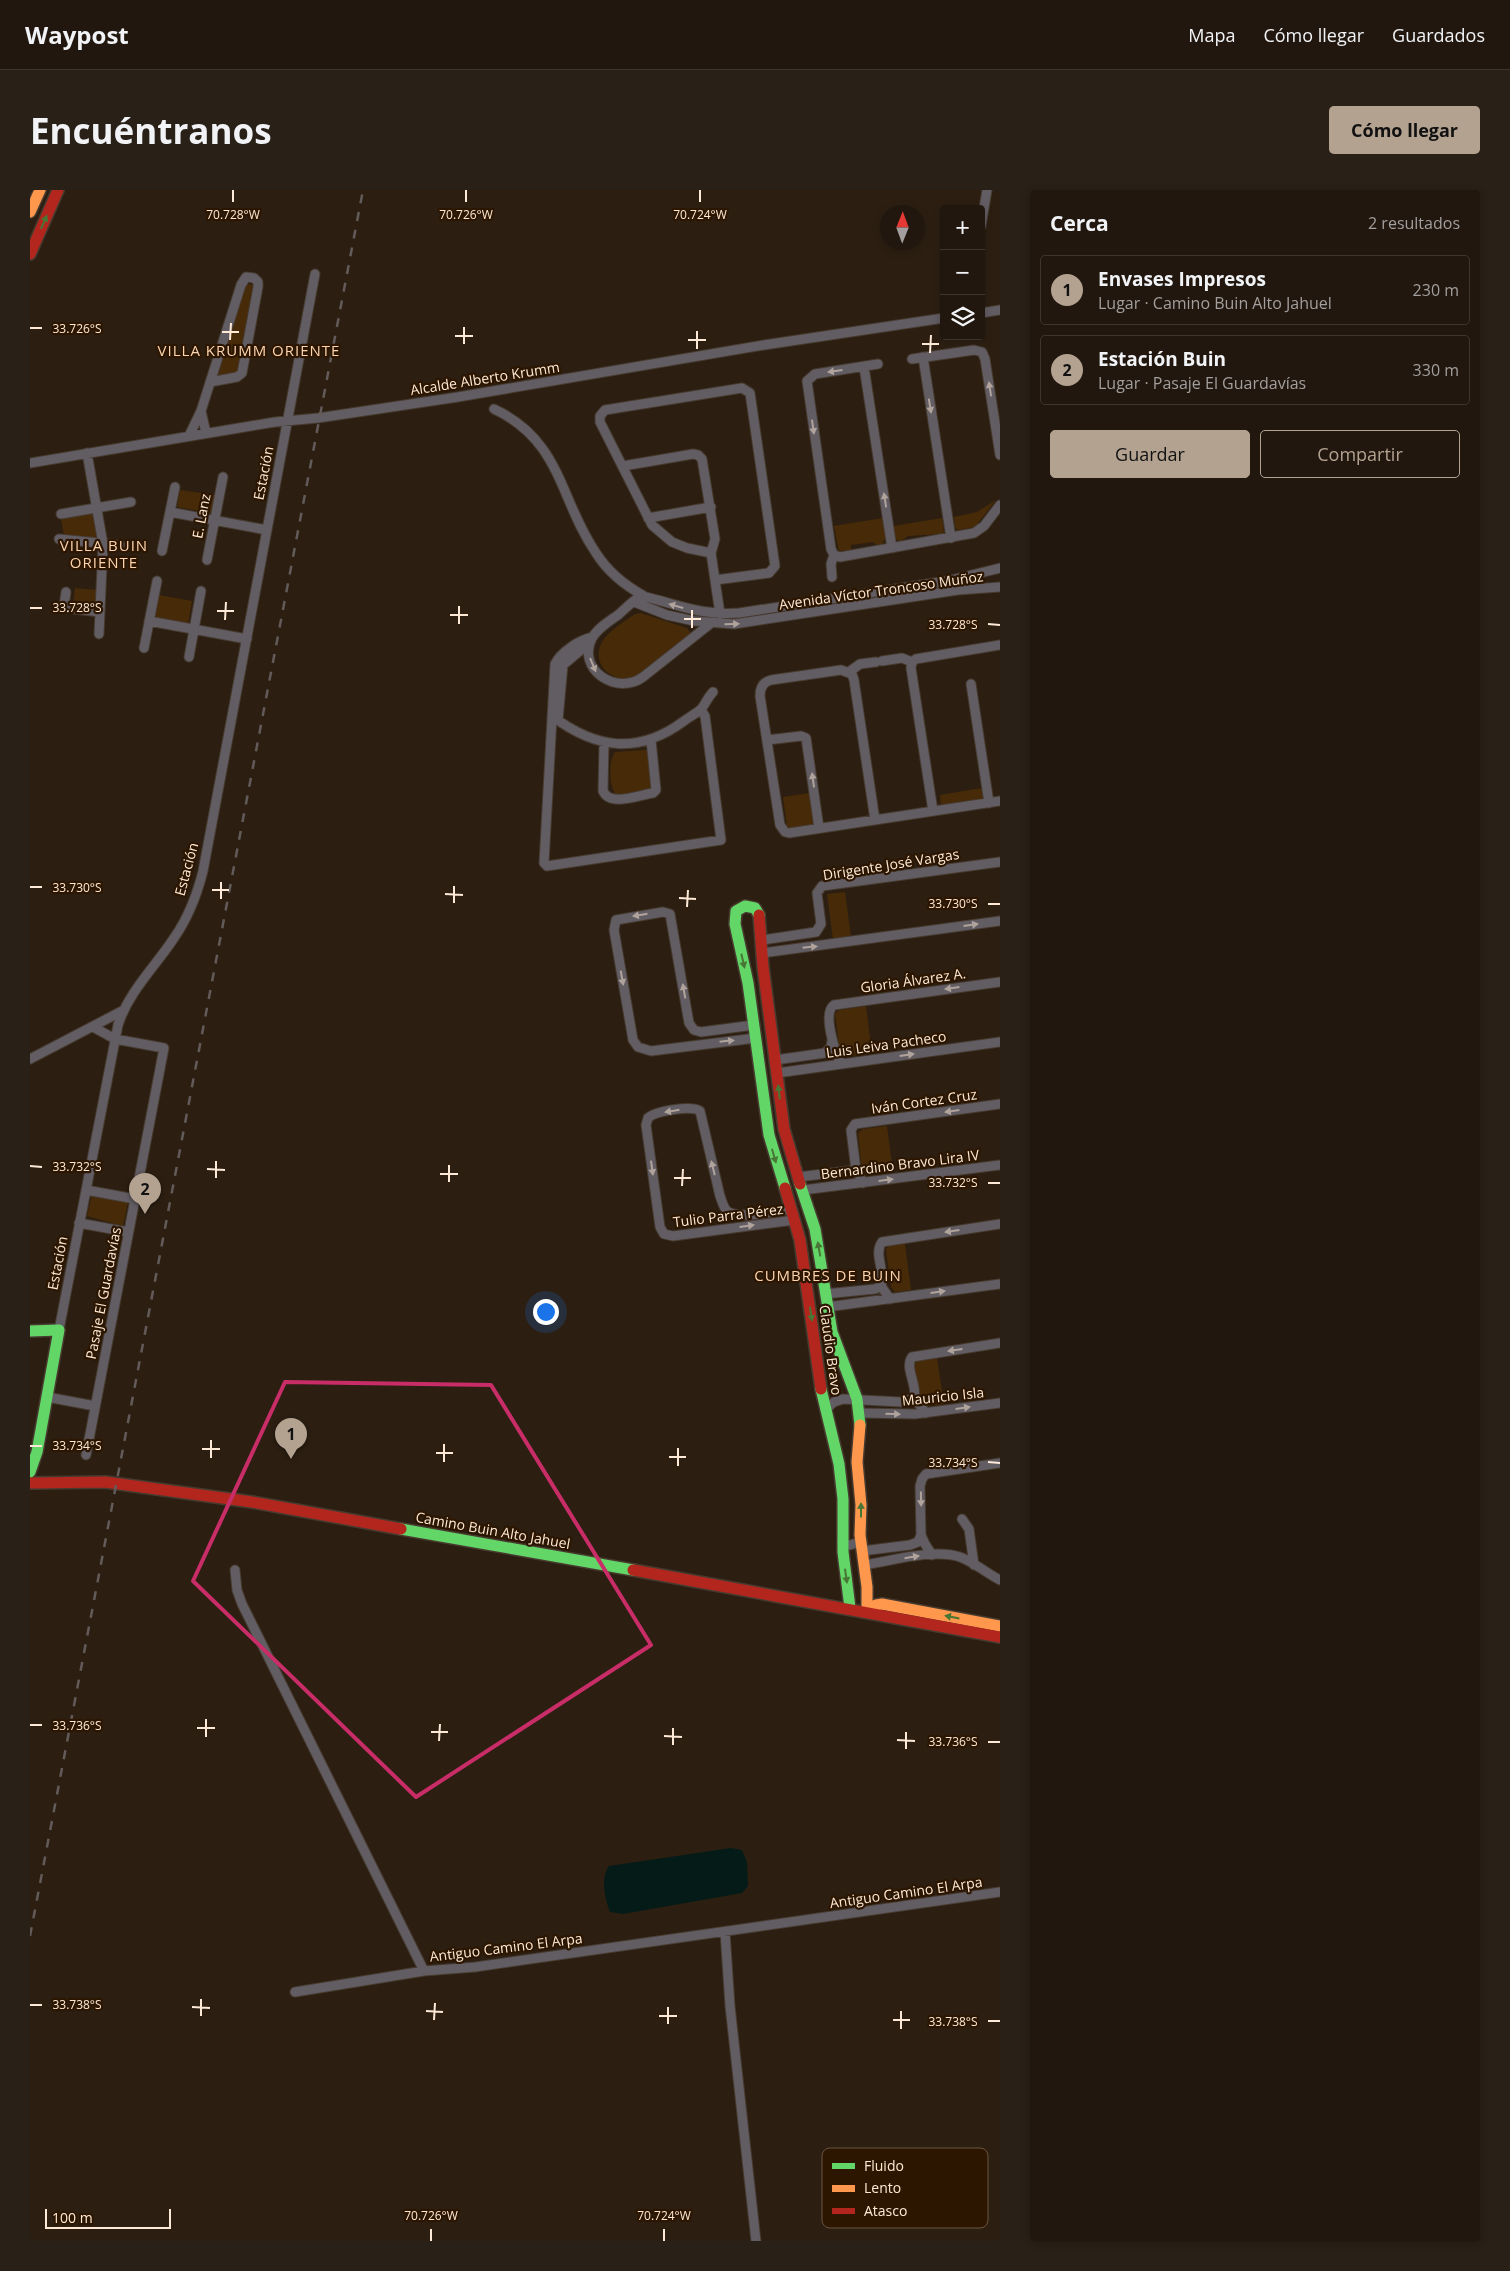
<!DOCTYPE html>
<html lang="es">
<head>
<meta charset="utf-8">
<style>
	:root { --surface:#21170e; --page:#292017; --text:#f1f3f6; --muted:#a29f9e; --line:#3e362e; --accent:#b4a291 }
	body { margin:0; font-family:"Open Sans",sans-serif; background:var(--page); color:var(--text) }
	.controls { position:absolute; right:15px; top:15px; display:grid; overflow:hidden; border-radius:5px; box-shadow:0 2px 8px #0003 }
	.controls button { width:45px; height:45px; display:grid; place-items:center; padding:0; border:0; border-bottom:1px solid var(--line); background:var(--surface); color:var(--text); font:25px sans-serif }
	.compass { position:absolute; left:850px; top:15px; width:45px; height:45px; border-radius:50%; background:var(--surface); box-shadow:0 2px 8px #0003; rotate:1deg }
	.scale { position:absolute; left:15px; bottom:12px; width:126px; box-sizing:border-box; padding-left:5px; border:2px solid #fde9d6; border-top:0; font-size:14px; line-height:18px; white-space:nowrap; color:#fde9d6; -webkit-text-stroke:4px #2c1600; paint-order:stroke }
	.you { position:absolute; left:515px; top:1121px; width:18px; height:18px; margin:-12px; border:4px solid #fff; border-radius:50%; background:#1a73e8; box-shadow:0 0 0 8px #1a73e833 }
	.badge { display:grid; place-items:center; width:32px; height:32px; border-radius:50%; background:var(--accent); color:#111; font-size:16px; font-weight:700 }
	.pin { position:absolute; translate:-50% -41px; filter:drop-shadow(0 1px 2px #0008) }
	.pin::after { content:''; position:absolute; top:26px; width:18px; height:15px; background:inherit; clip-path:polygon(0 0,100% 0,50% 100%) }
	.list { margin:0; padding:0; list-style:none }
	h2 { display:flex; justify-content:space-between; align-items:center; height:65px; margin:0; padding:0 20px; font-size:21px }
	h2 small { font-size:16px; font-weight:400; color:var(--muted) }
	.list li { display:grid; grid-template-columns:32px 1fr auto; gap:15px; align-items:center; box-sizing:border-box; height:70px; margin:0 10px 10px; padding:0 10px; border:1px solid var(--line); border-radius:5px }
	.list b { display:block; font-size:19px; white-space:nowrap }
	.list p { margin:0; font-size:16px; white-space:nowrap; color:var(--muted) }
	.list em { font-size:16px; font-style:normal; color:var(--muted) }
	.actions { display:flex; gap:10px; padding:15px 20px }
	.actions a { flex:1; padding:11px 0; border:1px solid var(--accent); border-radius:5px; text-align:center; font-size:18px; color:var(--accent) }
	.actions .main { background:var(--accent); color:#111 }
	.icon { flex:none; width:28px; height:28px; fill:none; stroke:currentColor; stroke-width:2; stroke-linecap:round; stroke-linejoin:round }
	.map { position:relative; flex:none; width:970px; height:2051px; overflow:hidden; border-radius:5px }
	header { display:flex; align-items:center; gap:30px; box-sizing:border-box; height:70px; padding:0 25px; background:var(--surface); border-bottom:1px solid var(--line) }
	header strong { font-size:24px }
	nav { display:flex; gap:28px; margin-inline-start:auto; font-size:18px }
	.intro { display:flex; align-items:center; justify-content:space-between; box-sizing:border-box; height:120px; padding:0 30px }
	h1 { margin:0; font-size:35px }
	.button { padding:12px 22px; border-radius:5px; background:var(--accent); color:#111; font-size:18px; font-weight:700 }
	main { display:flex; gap:30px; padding:0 30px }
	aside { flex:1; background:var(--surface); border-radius:5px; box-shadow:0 2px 8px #0003 }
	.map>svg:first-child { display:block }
	.green { fill:#472a07 }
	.water { fill:#051b17 }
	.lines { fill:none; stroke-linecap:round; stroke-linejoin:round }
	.street-casing { stroke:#473b30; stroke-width:11 }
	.fast-casing { stroke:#473b30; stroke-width:14 }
	.slow-casing { stroke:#473b30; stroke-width:14 }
	.jam-casing { stroke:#473b30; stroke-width:14 }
	.street { stroke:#625d63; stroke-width:9 }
	.fast { stroke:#63d668; stroke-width:11 }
	.slow { stroke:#ff974d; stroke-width:11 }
	.jam { stroke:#b3261e; stroke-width:11 }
	.rail { stroke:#625b59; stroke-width:2.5; stroke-dasharray:9 9; stroke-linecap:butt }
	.oneway { fill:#487634 }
	.oneway2 { fill:#b0a39c }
	.marked { fill:none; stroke:#c82d67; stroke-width:4; stroke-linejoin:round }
	.ticks { fill:none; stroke:#fde9d6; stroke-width:2 }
	.labels { text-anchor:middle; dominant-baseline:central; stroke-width:4.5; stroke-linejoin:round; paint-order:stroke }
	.street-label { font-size:14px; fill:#fde9d6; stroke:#2c1600 }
	.neighbourhood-label { font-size:15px; letter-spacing:1px; fill:#fcd4af; stroke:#2c1600 }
	.key { fill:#2c1600; stroke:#6b5540; stroke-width:1 }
	.key-label { font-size:14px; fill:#fde9d6 }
	.ticks-label { font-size:12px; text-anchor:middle; fill:#fde9d6; stroke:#2c1600; stroke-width:4.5; stroke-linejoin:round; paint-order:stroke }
</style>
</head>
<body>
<header>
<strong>Waypost</strong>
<nav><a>Mapa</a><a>Cómo llegar</a><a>Guardados</a></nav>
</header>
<div class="intro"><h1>Encuéntranos</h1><a class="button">Cómo llegar</a></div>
<main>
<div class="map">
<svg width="970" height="2051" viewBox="0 0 970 2051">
	<rect width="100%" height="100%" fill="#2c1f12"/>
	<!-- green -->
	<path class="green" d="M217,94L223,95L207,183L185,186Z
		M150,300L185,305L182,323L147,317Z
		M966,310L945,337L928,340L925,337L924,327L947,322Z
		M63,322L67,350L34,346L31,328Z
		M853,328L856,347L852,354L846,355L843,352L821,355V360L809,361L804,336Z
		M912,328L914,342L911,344L878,346L870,352L866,349L863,336Z
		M45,398L68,400L66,418L43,416Z
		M129,405L162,411L158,434L125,428Z
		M611,423L657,438L661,444L608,486C586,496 559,476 572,452C578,441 595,431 605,424Z
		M616,560L620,564L624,597L620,601L586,605C579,596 578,572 585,562Z
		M952,598L954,609L911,616L910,605Z
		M780,603L785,636L762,639L757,636L753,607Z
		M815,702L821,747L803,750L797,704Z
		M836,816L842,863L813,867L810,863L805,824L809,820Z
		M857,936L863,982L836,985L832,981L828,943L833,939Z
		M62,1005L98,1012L93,1036L57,1026Z
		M875,1054L881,1100L865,1102L861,1097L856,1059L859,1056Z
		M907,1168L914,1214L897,1216L891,1209L883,1174L891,1169Z"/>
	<!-- water -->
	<path class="water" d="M701,1658L712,1660L717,1672L718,1696L712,1703L593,1724L580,1722C575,1709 570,1688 579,1676Z"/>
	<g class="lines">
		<defs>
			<path id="street" d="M951,36L957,0
				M951,123L970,120
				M893,167L921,348
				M882,169L944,160L952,162L955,169L970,265
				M834,177L862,358
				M464,219C532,251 529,309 566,363C578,382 594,395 614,406
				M171,221L176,243
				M159,246L171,221L211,95L216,87L224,88L228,92V97L212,183L207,187L180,192
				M57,263L73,354L69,444
				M0,273L245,232L288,228L428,207L734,155L914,128
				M593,276L663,264L668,265L672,269L685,349L681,363L690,424
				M140,322L237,340
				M31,324L101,312
				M618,328L681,317
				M29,349L90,355
				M132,361L145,297
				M681,363L657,358L642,352L622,335L570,232V226L575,220L712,198L720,203L745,376L739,383L685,390
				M804,365L801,359L777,191L785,184L848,174
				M804,365L810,367L944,343L954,336L970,315
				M177,370L193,287
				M802,387L801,374L804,365
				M36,402L34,416L36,418L70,422
				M604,412L637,425L664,431L704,434L928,400L970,397
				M119,431L217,449
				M680,434L613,487C587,506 546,480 562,448C568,438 579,431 588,425C595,419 604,409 612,406C647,414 671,426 709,423L917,391L970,378
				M563,447C549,450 531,462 525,474L514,673L517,676L691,650L675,526L671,520
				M114,458L127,391
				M159,467L171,401
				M852,471L872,468L882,472
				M882,472L881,478L903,621
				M882,472L886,469L970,455
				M819,482L830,474L846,472
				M941,494L959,613
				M522,526C566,559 608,565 654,531C659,527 669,522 672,518C676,513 678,507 683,502
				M528,530L533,475L552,459L559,457
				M737,550L771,546L776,548L789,638
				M574,552L573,601C580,617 609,605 623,603L626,600L621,550
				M845,630L824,490L822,484L811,480L741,490C733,492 730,498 730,506L750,635L755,642L759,643L970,611
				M732,750L786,742L791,734L787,703L792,696L970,672
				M732,763L970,731
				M724,835L671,842L664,840L659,833L640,724L633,722L586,730L584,740L603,850L608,857L621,861L726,848
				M0,869L94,820
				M745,870L795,863L801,857L802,851
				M811,874C805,862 792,823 804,815L970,792
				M747,883L970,852
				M768,987L826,980
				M833,993L826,980L821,940L825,934L970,914
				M56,1000L105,1009
				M773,1000L970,975
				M761,1019C747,1021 708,1030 697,1021C693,1017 692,1011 690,1006L670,921C662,915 625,921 618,928L616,935L630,1037L634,1044L643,1046L765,1030
				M49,1033L98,1042
				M795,1104L845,1099L851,1096
				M860,1109L851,1096C856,1082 843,1064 852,1052L970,1034
				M797,1117L970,1094
				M29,1140L88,835C99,801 125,777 144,748C158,728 167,705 173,681L285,84
				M17,1207L65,1216
				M795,1220L804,1212L813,1209L871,1212L884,1208
				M829,1223L885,1224L970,1213
				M896,1223L884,1208C888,1195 874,1178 882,1167L970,1153
				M56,1265L134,858L85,849L63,837
				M932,1329L939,1339L944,1375
				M891,1345L895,1354L902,1365
				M812,1353L820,1355L830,1352
				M832,1361L880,1355L888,1352L891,1345L890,1296L892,1289L896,1284L970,1273
				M834,1375C860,1371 905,1358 930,1367C944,1372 956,1383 970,1390
				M205,1380L207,1400L212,1414L394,1781
				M695,1742L700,1816L726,2051
				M265,1802L394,1781L445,1777L970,1702"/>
			<path id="fast" d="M729,725L725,718L715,716L706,721L705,734L718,793L739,945L755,998
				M770,994L785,1039L802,1142L827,1209L830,1235
				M0,1141L29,1140L7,1262L0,1282
				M791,1199L809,1274L813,1309V1362L820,1418
				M371,1339L603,1380"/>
			<path id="slow" d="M0,22L10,0
				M830,1235L827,1272L831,1315L830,1345L837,1397V1421
				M846,1415L852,1414L970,1436"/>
			<path id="jam" d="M0,64L28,0
				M729,725L733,777L754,939L770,994
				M755,998L770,1050L791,1199
				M0,1293L75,1292L222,1312L371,1339
				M603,1380L970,1447"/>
		</defs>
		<!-- street casing -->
		<use href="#street" class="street-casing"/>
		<!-- fast casing -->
		<use href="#fast" class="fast-casing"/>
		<!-- slow casing -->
		<use href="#slow" class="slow-casing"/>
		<!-- jam casing -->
		<use href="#jam" class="jam-casing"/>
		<!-- street -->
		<use href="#street" class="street"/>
		<!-- fast -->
		<use href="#fast" class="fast"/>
		<!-- slow -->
		<use href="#slow" class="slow"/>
		<!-- jam -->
		<use href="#jam" class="jam"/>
		<!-- rail -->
		<path class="rail" d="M0,1746L333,0"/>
	</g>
	<!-- one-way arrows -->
	<defs><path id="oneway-solid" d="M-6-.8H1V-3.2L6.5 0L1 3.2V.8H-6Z" transform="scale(1.25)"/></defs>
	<g class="oneway">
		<use href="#oneway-solid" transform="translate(14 32) rotate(-66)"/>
		<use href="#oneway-solid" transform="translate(713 771) rotate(77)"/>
		<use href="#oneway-solid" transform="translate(749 902) rotate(-97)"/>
		<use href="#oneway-solid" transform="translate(744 966) rotate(74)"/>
		<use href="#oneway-solid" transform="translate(789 1059) rotate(-100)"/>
		<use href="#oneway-solid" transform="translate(781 1124) rotate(82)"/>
		<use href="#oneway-solid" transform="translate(831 1320) rotate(-90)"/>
		<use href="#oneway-solid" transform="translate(816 1386) rotate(82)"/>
		<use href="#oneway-solid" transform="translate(922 1427) rotate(-169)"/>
	</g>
	<g class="oneway2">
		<use href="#oneway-solid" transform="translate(805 181) rotate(172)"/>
		<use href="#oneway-solid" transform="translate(960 199) rotate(-99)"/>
		<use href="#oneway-solid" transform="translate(900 216) rotate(81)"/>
		<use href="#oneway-solid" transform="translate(783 237) rotate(82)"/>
		<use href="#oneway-solid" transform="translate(855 310) rotate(-99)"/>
		<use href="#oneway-solid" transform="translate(646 416) rotate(-164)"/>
		<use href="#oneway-solid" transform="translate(702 434) rotate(-2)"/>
		<use href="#oneway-solid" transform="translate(563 475) rotate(67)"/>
		<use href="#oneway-solid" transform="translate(783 590) rotate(-98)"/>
		<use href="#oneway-solid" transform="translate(610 725) rotate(171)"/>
		<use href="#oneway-solid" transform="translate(941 735) rotate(-8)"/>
		<use href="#oneway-solid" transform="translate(780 757) rotate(-6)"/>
		<use href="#oneway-solid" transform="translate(592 788) rotate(80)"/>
		<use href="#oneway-solid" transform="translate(922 798) rotate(172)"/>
		<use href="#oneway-solid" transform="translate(654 801) rotate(-100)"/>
		<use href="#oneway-solid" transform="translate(697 851) rotate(-6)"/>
		<use href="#oneway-solid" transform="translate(877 865) rotate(-8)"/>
		<use href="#oneway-solid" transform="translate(642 921) rotate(171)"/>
		<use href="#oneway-solid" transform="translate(922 921) rotate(172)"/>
		<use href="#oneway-solid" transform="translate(622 978) rotate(82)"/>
		<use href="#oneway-solid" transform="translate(683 978) rotate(-104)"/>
		<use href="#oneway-solid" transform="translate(856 990) rotate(-7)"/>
		<use href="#oneway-solid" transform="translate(717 1036) rotate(-8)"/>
		<use href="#oneway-solid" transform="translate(922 1041) rotate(172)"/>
		<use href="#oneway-solid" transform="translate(908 1102) rotate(-8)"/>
		<use href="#oneway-solid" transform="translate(925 1160) rotate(172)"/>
		<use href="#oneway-solid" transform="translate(933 1218) rotate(-8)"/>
		<use href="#oneway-solid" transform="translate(863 1224) rotate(2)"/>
		<use href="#oneway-solid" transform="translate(891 1309) rotate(89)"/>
		<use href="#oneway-solid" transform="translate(882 1367) rotate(-9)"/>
	</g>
	<!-- marked area -->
	<path class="marked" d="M255,1192L461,1195L621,1455L386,1607L163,1391Z"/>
	<!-- ticks -->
	<path class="ticks" d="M203,12V0M436,12V0M670,12V0M0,138H12M192,142H209M425,146H443M200,150L201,133M658,150H676M434,154V137M892,154H909M667,159V141M900,163L901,145M0,418H12M187,421H204M420,425H438M654,429H671M195,430L196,412M429,434V416M958,434L970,435M662,438V420M0,697H12M182,700H199M415,704L433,705M649,708L666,709M191,709V692M424,713V696M958,714H970M657,717L658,700M0,976L12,977M177,979L195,980M410,984H428M186,988V971M644,988H661M419,992V975M958,993H970M652,996L653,979M0,1256H12M172,1259H190M406,1263H423M639,1267H656M181,1268V1250M414,1272V1254M958,1272L970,1273M648,1276V1258M0,1535H12M167,1538H185M401,1542H418M634,1546L652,1547M176,1547V1529M867,1550L885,1551M409,1551L410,1534M958,1552H970M643,1555V1538M876,1559V1542M0,1815H12M162,1817L180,1818M396,1821L413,1822M171,1826V1809M629,1826H647M404,1830L405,1813M863,1830H880M958,1831H970M638,1834V1817M871,1839V1821M401,2051V2039M634,2051V2039"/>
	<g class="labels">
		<!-- street labels -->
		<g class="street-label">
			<text transform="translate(455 188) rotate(-9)">Alcalde Alberto Krumm</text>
			<text transform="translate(233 283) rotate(-79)">Estación</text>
			<text transform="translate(171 326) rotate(-79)">E. Lanz</text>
			<text transform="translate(851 400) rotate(-8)">Avenida Víctor Troncoso Muñoz</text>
			<text transform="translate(861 674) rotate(-9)">Dirigente José Vargas</text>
			<text transform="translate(156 679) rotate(-75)">Estación</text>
			<text transform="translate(883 790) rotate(-8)">Gloria Álvarez A.</text>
			<text transform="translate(856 854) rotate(-8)">Luis Leiva Pacheco</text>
			<text transform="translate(894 911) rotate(-8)">Iván Cortez Cruz</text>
			<text transform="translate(870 974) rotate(-7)">Bernardino Bravo Lira IV</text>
			<text transform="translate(698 1025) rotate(-7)">Tulio Parra Pérez</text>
			<text transform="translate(27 1073) rotate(-79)">Estación</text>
			<text transform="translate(73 1103) rotate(-79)">Pasaje El Guardavías</text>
			<text transform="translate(801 1160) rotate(82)">Claudio Bravo</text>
			<text transform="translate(913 1206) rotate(-6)">Mauricio Isla</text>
			<text transform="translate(463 1340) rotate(10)">Camino Buin Alto Jahuel</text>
			<text transform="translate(876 1702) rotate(-8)">Antiguo Camino El Arpa</text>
			<text transform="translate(476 1757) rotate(-7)">Antiguo Camino El Arpa</text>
		</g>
		<!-- neighbourhood labels -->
		<g class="neighbourhood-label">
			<text x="219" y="160">VILLA KRUMM ORIENTE</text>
			<text x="74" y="355">VILLA BUIN<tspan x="74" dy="17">ORIENTE</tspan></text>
			<text x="798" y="1085">CUMBRES DE BUIN</text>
		</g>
	</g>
	<!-- legend -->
	<rect x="792" y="1958" width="166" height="80" rx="8" class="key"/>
	<rect x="802" y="1973" width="23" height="6" fill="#63d668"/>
	<rect x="802" y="1995" width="23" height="7" fill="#ff974d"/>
	<rect x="802" y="2018" width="23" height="6" fill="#b3261e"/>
	<g class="key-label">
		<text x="834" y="1981">Fluido</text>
		<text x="834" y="2003">Lento</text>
		<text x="834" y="2026">Atasco</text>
	</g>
	<g class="ticks-label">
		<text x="203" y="29">70.728°W</text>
		<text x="436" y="29">70.726°W</text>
		<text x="670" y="29">70.724°W</text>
		<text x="47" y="143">33.726°S</text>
		<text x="47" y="422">33.728°S</text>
		<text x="923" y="439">33.728°S</text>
		<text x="47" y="702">33.730°S</text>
		<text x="923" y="718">33.730°S</text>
		<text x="47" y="981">33.732°S</text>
		<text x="923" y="997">33.732°S</text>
		<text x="47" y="1260">33.734°S</text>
		<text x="923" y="1277">33.734°S</text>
		<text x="47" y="1540">33.736°S</text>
		<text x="923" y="1556">33.736°S</text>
		<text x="47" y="1819">33.738°S</text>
		<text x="923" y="1836">33.738°S</text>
		<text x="401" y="2030">70.726°W</text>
		<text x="634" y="2030">70.724°W</text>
	</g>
</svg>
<div class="controls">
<button>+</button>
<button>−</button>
<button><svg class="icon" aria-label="layers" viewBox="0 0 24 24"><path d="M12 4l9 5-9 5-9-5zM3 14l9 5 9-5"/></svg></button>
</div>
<svg class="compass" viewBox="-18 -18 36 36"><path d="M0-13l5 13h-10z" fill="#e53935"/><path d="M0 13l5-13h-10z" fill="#a29f9e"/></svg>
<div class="scale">100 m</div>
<div class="you"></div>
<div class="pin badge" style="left:261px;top:1269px">1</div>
<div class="pin badge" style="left:115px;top:1024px">2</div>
</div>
<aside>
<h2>Cerca<small>2 resultados</small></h2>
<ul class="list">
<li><span class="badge">1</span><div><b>Envases Impresos</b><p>Lugar · Camino Buin Alto Jahuel</p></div><em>230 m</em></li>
<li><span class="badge">2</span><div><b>Estación Buin</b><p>Lugar · Pasaje El Guardavías</p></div><em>330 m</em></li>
</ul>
<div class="actions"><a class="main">Guardar</a><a>Compartir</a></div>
</aside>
</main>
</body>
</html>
